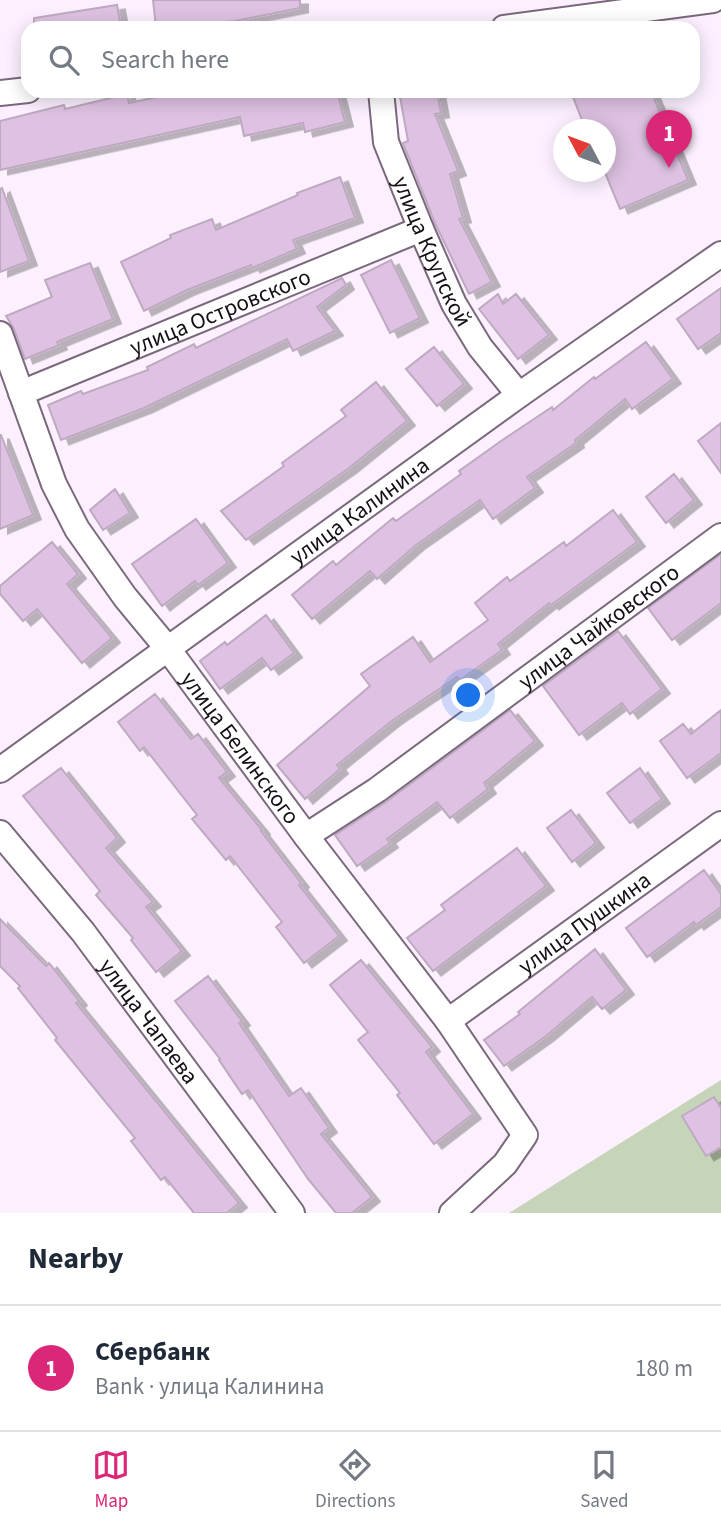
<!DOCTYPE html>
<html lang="en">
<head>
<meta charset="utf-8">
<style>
	:root { --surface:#fff; --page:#f2f2f3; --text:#1f2937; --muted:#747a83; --line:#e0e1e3; --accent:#db2777 }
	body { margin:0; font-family:"Source Sans 3",sans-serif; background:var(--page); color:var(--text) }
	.compass { position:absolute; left:553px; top:119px; width:63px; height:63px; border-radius:50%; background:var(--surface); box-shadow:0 4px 18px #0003; rotate:311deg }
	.you { position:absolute; left:469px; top:696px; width:24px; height:24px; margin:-18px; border:5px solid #fff; border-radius:50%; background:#1a73e8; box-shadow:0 0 0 10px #1a73e833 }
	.badge { display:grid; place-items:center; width:46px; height:46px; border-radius:50%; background:var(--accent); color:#fff; font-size:23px; font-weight:700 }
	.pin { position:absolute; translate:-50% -58px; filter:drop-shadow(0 2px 4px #0008) }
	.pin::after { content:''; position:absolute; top:37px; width:24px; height:21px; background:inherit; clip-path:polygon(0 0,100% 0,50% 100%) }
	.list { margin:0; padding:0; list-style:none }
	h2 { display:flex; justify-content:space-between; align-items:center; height:91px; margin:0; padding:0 28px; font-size:30px }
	h2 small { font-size:23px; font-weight:400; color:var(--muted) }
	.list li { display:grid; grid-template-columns:46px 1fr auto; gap:21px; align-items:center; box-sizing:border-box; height:126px; padding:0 28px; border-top:2px solid var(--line) }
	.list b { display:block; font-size:26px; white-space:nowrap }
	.list p { margin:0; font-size:23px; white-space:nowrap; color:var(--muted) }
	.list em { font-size:23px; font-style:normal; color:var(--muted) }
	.icon { flex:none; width:38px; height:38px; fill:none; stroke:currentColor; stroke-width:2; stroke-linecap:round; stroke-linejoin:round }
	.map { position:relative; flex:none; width:721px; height:1213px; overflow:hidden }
	.search { position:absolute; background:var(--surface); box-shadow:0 4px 18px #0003; left:21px; right:21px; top:21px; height:77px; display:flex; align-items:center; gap:18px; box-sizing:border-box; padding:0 24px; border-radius:21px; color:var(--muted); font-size:26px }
	.sheet { height:217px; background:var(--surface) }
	nav { display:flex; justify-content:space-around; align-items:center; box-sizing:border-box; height:98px; border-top:2px solid var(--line); background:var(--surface); font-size:19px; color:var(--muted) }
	nav a { display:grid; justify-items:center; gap:4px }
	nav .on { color:var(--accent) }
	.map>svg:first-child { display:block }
	.green { fill:#c6d4b9 }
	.building { fill:#dfc2e3; stroke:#beaac0; stroke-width:2; filter:url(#shadow) }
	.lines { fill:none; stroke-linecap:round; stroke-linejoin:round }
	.minor-casing { stroke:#7a687c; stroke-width:28 }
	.minor { stroke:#fff; stroke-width:24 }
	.labels { text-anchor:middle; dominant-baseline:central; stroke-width:5; stroke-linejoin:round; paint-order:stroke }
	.street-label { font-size:23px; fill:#150e16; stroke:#fcf0fe }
</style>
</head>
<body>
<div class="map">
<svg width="721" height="1213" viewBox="0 0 721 1213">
	<defs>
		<filter id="shadow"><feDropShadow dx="8" dy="4.5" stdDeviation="0" flood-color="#0004"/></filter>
	</defs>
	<rect width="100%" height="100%" fill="#fcf0fe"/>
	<!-- green -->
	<path class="green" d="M721,1080V1213H509Z"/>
	<!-- building -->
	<path class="building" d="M153,0H300V8L235,21L156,28Z
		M117,5L121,28H34V18Z
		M185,91H337L345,122L305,132L303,123L244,136L240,117L0,170V121L64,105L65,109L127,94L129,103Z
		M399,91H437L441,113L435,114L458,171L450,174L463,218L459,219L492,282L469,294L435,223L403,143L408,141Z
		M587,91H651L688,180L620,209L606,175V130H586L573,97Z
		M340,177L355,218L293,240L297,249L252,268L251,265L187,290L144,311L121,262L171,238L170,235L212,219L216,230L298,195L297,193Z
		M2,188L29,261L0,272V189Z
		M391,260L420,318L390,333L361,275Z
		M90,263L113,319L57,342L59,345L25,359L14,329L6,316L52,297L45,280Z
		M342,278L346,285L317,307L335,331L293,351L287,339L144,408L61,440L48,405L81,391L83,394L148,370L147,367L194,344L196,348Z
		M721,288V333L698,349L677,319Z
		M498,294L503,304L516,294L549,335L518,359L479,309Z
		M646,342L673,379L632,409L625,399L575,440L576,443L527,477L535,488L493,519L480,500L416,545L377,579L370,571L312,619L292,595L333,561L336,565L393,518L396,521L461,474L459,471L501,441L552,407L553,410L594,377L595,379Z
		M434,347L464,384L437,406L406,369Z
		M376,382L407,421L349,468L246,540L221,511L284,466L282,463L346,416L341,410Z
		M721,423V473L698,441Z
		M1,435L33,515L0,529V435Z
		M674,474L694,500L666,523L646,497Z
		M115,489L130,513L103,530L90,510Z
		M613,510L637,542L551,605L549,603L498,644L502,650L460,680L457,677L393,720L337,765L340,769L305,799L277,765L370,686L361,674L413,637L430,662L488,620L475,603L507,577L510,581L564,542L566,546Z
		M196,519L228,563L198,585L195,581L162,606L132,564Z
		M52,542L78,574L67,584L112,638L82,663L37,609L23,621L0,594V586Z
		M721,554V603L672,640L648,608Z
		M266,615L294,653L271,670L262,658L220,689L200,661L225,642L227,645Z
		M618,631L662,689L630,714L622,703L579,735L543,686Z
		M155,694L191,739L198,734L227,772L219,778L262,830L261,831L301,883L299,885L339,936L304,963L276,927L282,922L230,856L226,860L192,819L197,815L144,747L140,751L118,722Z
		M510,710L535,741L484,783L488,789L450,818L437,802L387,839L390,843L357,866L335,835L386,802Z
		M721,710V753L687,778L660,741L683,724L691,734Z
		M61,768L117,838L106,848L153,902L146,907L182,951L156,972L131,940L133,938L96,895L100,891L23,796Z
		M640,768L662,799L630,823L607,793Z
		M571,810L596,843L572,862L547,828Z
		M517,848L546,886L433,971L407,938L445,910L441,905Z
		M704,870L721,894V907L696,925L694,922L647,957L626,928Z
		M0,919L46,966L49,963L79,1001L76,1003L239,1203L227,1213H194L165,1177L161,1180L131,1141L135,1138L55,1040L57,1038L18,988L20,986L0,966Z
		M595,949L626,990L602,1009L592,997L546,1036L504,1066L484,1040L520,1014L518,1012Z
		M361,960L432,1047L426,1052L473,1114L434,1144L397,1095L400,1093L358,1040L368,1032L330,985Z
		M208,976L242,1021L239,1023L289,1096L301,1088L329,1128L321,1134L372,1197L352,1213H336L308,1179L248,1090L242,1094L219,1060L220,1059L175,1001Z
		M714,1097L721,1108V1147L706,1156L682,1116Z"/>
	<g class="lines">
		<defs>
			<g id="minor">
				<path d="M504,28L713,0"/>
				<path id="s1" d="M381,91L386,142L421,229L454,304L480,347L519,395"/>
				<path d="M0,93L28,90"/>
				<path id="s2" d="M0,334L54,484L77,529L125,597L168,649L306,836L448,1021L525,1135L505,1164L452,1213"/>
				<path id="s3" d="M21,393L421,229"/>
				<path id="s4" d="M0,770L519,395L721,254"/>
				<path id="s5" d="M0,833L83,932L292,1213"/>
				<path id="s6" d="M306,836L377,790L721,536"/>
				<path id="s7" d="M448,1021L721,824"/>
			</g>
		</defs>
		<!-- minor casing -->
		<use href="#minor" class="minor-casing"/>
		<!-- minor -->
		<use href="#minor" class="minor"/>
	</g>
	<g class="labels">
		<!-- street labels -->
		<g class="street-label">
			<text stroke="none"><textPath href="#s1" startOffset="170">улица Крупской</textPath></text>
			<text stroke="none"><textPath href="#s3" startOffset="215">улица Островского</textPath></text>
			<text stroke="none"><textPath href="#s4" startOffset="443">улица Калинина</textPath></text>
			<text stroke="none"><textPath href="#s6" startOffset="360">улица Чайковского</textPath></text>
			<text stroke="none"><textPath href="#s2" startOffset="483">улица Белинского</textPath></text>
			<text stroke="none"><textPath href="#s7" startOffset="168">улица Пушкина</textPath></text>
			<text stroke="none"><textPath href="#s5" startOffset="240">улица Чапаева</textPath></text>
		</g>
	</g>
</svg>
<svg class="compass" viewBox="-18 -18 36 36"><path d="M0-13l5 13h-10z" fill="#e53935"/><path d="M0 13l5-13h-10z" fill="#747a83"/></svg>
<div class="you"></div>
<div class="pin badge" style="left:669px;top:168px">1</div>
<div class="search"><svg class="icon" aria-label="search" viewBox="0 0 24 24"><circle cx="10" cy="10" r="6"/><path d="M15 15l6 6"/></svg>Search here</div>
</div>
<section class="sheet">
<h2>Nearby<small></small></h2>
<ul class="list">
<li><span class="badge">1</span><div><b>Сбербанк</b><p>Bank · улица Калинина</p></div><em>180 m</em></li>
</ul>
</section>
<nav>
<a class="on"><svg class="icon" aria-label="map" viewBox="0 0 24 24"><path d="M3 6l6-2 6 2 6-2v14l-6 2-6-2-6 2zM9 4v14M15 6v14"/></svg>Map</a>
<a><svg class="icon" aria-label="directions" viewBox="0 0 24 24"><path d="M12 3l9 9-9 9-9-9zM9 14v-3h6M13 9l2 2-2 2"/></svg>Directions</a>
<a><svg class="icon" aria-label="saved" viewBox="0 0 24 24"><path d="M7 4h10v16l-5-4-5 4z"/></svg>Saved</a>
</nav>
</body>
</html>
